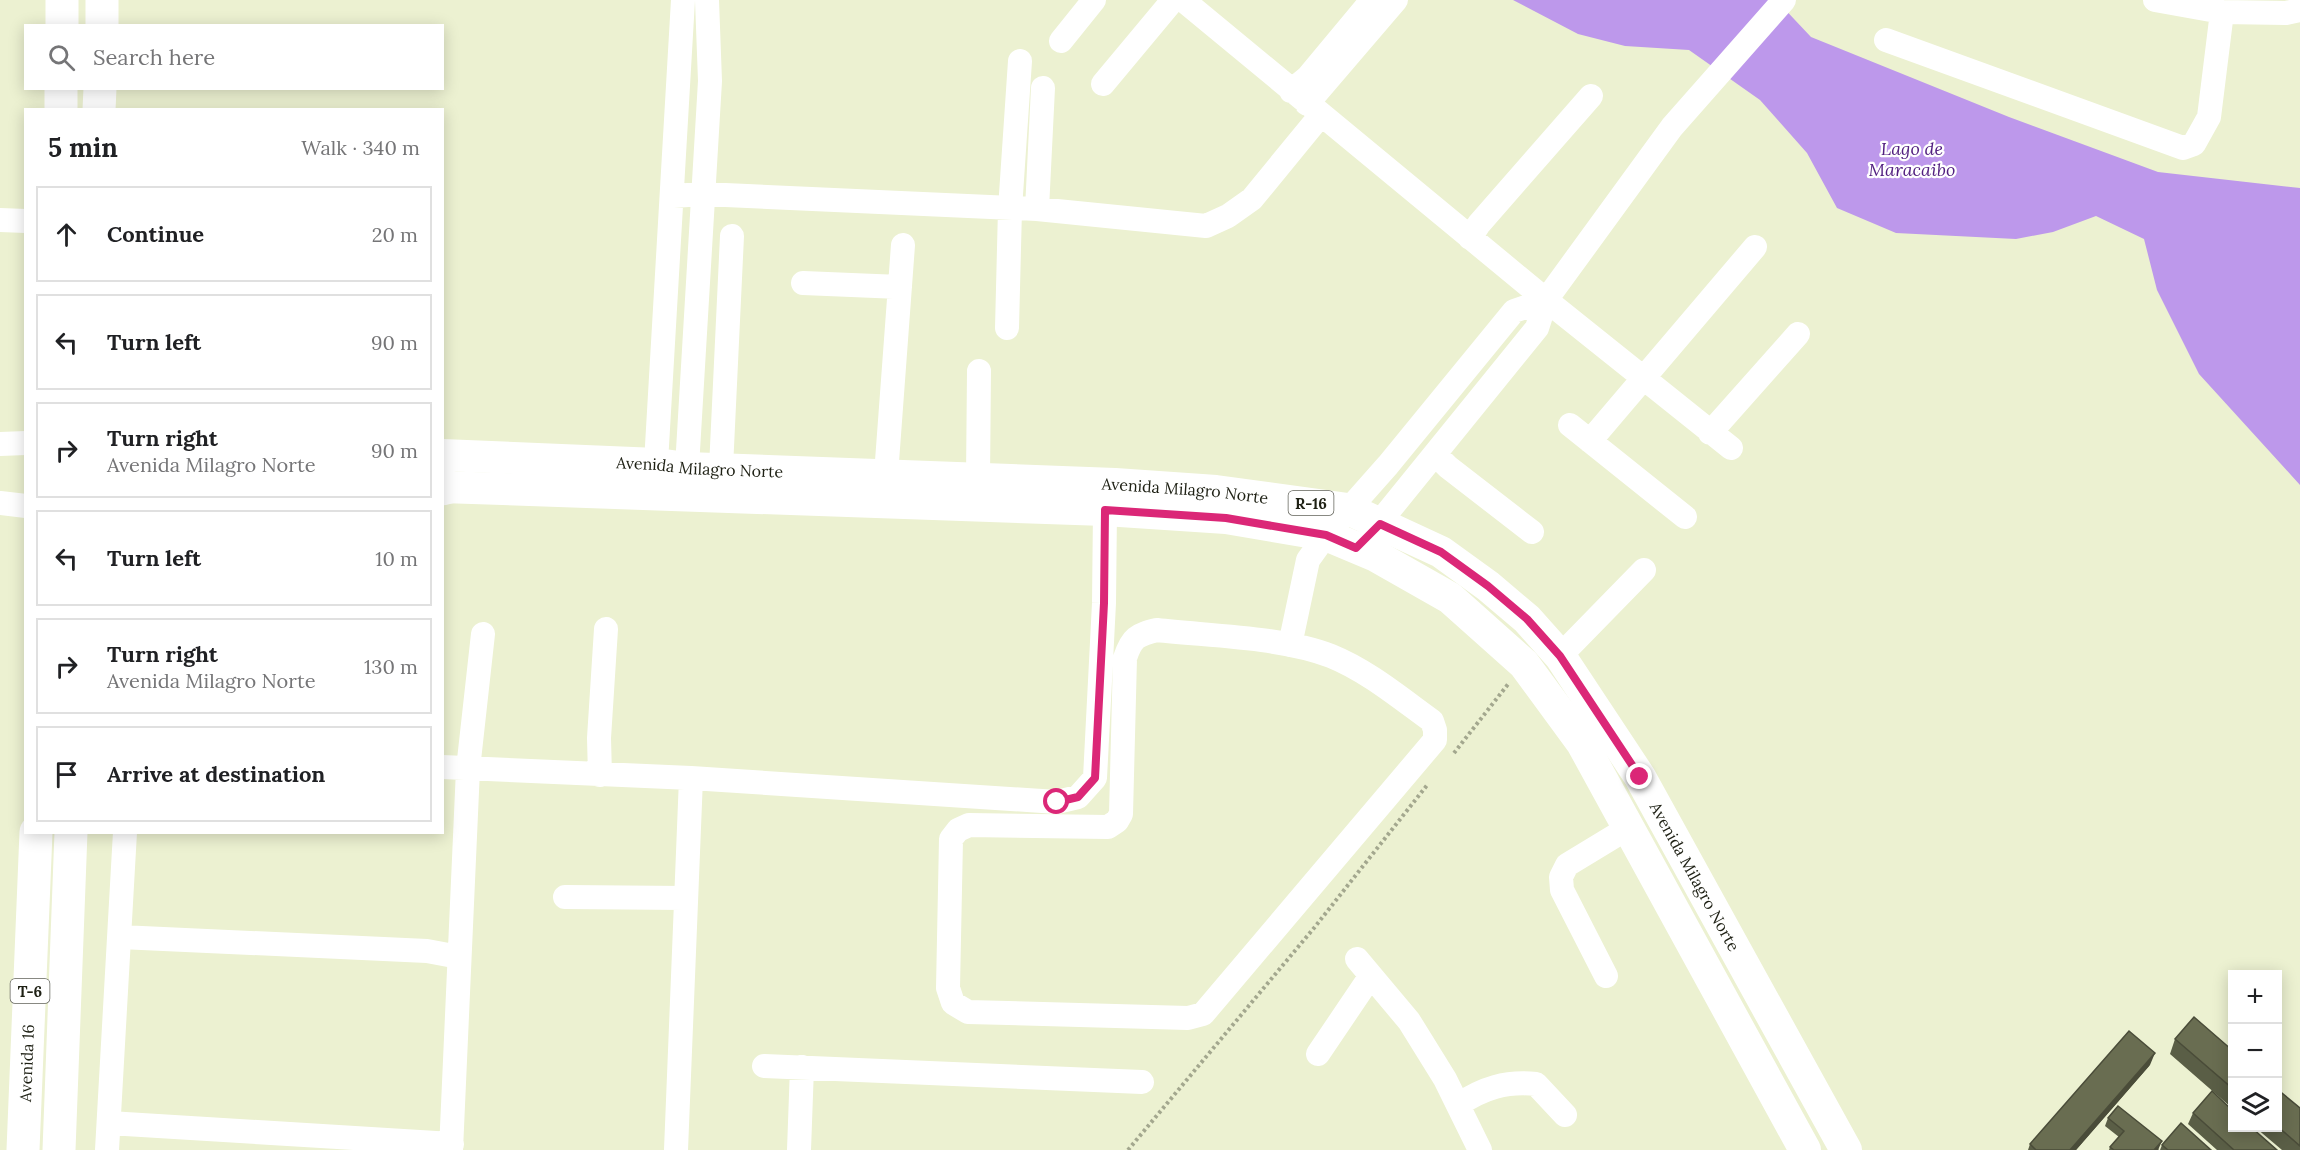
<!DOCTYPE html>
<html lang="en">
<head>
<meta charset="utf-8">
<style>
	:root { --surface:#fff; --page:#f6f6f6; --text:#202124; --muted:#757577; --line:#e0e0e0 }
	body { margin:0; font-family:Lora,serif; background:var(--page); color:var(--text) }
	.controls { position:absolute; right:18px; bottom:18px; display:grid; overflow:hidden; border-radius:0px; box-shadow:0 3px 15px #0003 }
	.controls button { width:54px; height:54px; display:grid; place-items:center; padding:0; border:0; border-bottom:2px solid var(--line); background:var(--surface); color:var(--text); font:30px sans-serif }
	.stop { position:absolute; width:18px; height:18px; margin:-14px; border:4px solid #db2777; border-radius:50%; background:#fff }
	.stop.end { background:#db2777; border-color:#fff; box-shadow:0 2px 6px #0008 }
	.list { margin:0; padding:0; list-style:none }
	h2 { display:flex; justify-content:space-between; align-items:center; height:78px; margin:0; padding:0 24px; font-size:26px }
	h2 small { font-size:20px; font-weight:400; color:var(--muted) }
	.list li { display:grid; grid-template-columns:39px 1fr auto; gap:18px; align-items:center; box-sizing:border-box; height:96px; margin:0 12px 12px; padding:0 12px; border:2px solid var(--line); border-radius:0px }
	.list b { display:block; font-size:22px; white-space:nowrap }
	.list p { margin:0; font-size:20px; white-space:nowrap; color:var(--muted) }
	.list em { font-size:20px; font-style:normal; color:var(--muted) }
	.icon { flex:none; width:33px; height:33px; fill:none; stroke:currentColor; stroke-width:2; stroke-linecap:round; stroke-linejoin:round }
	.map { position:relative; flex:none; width:2300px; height:1150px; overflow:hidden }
	.search { position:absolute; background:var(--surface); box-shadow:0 3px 15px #0003; left:24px; top:24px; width:420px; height:66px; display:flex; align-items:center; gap:15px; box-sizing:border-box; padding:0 21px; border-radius:0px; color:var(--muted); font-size:22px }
	.panel { position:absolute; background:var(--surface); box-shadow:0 3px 15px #0003; left:24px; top:108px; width:420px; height:726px; border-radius:0px }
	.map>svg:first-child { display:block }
	.water { fill:#bd98eb }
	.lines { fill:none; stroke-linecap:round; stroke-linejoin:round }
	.path { stroke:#a3a78e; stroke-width:4; stroke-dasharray:3 3; stroke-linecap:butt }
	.minor { stroke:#fff; stroke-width:24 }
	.major { stroke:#fff; stroke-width:32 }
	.highway { stroke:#fff; stroke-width:33 }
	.wall { fill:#5a5e46 }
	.shaded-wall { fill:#4a4c39 }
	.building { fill:#696d51; stroke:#4a4c39; stroke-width:1.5 }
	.route { stroke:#db2777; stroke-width:8 }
	.labels { text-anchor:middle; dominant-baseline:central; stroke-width:4.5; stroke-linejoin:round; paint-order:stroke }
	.shield { fill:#fff; stroke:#62635a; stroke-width:1.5 }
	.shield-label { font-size:15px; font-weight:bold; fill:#1e2014 }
	.street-label { font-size:16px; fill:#1e2014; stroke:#fff }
	.water-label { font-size:18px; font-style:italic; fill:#522080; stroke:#fff }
</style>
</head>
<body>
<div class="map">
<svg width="2300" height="1150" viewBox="0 0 2300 1150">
	<rect width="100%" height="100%" fill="#ecf1d1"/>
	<!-- water -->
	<path class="water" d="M1513,0H1776L1811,37L2009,117L2158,172L2300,188V485L2199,374L2157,290L2144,239L2096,216L2053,232L2016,239L1896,233L1837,208L1807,153L1760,100L1689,50L1625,46L1578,34Z"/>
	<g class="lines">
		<!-- path -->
		<path class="path" d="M1454,753L1509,683
			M1128,1150L1314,928L1428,784"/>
		<!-- minor -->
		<path class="minor" d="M1183,0L1546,300L1731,448
			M2155,0L2222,12L2286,13L2300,10
			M1886,40L2183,148L2194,144L2209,117L2222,12
			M1061,41L1094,0
			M1103,84L1173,0
			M1291,91L1308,77L1372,0
			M1307,104L1396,0
			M673,196L703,194L1037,209L1206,226L1228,216L1252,199L1320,116
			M1037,209L1043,88
			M0,220L26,221
			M1470,238L1479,224L1591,96
			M803,283L900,287
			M1007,328L1010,209L1020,61
			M1570,425L1685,517
			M1710,433L1798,334
			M1590,441L1755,247
			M0,444L26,443
			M1436,455L1448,467L1532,532
			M721,468L732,236
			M886,475L903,245
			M978,478L979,371
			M655,480L683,0
			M686,484L710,81L707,0
			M0,503L26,506
			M1370,534L1537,328L1546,300L1672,127L1784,0
			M1157,630C1210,636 1282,637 1331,656C1368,671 1400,698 1432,721L1435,730V740L1203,1014L1188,1018L968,1012L953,1003L948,988L951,839L958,830L969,825L1108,827L1117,821L1121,814L1125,658C1132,637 1137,635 1157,630Z
			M1290,645L1308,560L1326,535L1388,465L1514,311L1546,300
			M1560,656L1644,570
			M442,767L691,778L676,1150
			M600,775L599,738L606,629
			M691,778L1057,802L1078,797L1095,778L1104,603L1105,510
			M565,897L686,898
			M120,937L427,951L459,957
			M1357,959L1409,1021L1445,1079L1480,1150
			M1606,976L1562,890L1561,877L1567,865L1628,828
			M1318,1054L1370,977
			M764,1066L1142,1082
			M1458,1105C1483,1088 1506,1081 1536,1084L1565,1115
			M109,1123L452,1144
			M107,1150L125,832
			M451,1150L468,769L483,634
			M799,1150L802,1067"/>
		<!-- major -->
		<g class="major">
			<path id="s1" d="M442,455L657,464L687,468L1115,484L1216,491L1348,509L1441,552L1488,586L1527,619L1560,656L1640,777L1846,1150"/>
			<path d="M442,487L1105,510L1226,518L1326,535L1376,556L1450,598L1524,664L1582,743L1805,1150"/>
		</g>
		<!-- highway -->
		<g class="highway">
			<path d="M62,0V26"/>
			<path d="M102,0V26"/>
			<path d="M61,110V88"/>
			<path d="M99,110L100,88"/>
			<path d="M442,489L450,487"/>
			<path id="s2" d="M23,1150L36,832"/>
			<path d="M59,1150L71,832"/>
		</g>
	</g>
	<!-- wall -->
	<path class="wall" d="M2175,1039L2232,1050V1108L2170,1054Z
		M2150,1065L2076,1150H2028L2030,1144Z
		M2277,1089L2300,1108V1150H2282L2256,1128H2277Z
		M2193,1113L2277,1150H2217L2188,1124Z
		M2108,1118L2159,1149L2158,1150H2109L2110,1147L2119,1137L2105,1126Z
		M2162,1145L2211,1150H2160Z"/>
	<!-- shaded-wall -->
	<path class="shaded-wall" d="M2155,1053L2150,1065L2076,1150H2070Z
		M2162,1141L2158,1150H2154Z"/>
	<!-- building -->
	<path class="building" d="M2194,1017L2232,1050V1088L2175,1039Z
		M2129,1031L2155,1053L2070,1150H2036L2030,1144Z
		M2277,1089L2300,1108V1146L2277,1126Z
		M2212,1091L2232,1110V1128H2252L2277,1150H2234L2193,1113Z
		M2118,1106L2162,1141L2154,1150H2114L2110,1147L2124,1131L2108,1118Z
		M2181,1123L2211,1150H2168L2162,1145Z"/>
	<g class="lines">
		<!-- route -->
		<path class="route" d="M1057,802L1078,797L1095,778L1104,603L1105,510L1226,518L1326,535L1356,548L1380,524L1441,552L1488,586L1527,619L1560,656L1640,777"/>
	</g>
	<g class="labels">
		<!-- shield labels -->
		<g class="shield">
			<rect x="1288.5" y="491" width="45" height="24" rx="4.5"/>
			<rect x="10.5" y="979" width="39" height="24" rx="4.5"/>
		</g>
		<g class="shield-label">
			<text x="1311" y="503">R-16</text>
			<text x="30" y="991">T-6</text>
		</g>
		<!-- street labels -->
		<g class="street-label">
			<text stroke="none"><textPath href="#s1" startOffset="258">Avenida Milagro Norte</textPath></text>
			<text stroke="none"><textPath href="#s1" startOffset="744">Avenida Milagro Norte</textPath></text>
			<text stroke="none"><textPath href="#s1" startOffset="1428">Avenida Milagro Norte</textPath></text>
			<text stroke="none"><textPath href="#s2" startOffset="87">Avenida 16</textPath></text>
		</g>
		<!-- water labels -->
		<g class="water-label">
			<text x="1912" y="148">Lago de<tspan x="1912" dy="21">Maracaibo</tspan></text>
		</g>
	</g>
</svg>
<div class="controls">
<button>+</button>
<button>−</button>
<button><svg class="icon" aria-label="layers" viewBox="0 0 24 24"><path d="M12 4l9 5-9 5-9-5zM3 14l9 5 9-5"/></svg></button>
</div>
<div class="stop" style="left:1057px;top:802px"></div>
<div class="stop end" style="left:1640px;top:777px"></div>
<div class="search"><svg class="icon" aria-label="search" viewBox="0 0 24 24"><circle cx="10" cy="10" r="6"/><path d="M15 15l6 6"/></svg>Search here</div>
<section class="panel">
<h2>5 min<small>Walk · 340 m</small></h2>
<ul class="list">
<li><svg class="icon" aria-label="ahead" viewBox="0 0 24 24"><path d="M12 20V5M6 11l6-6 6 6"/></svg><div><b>Continue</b></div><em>20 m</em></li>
<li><svg class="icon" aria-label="left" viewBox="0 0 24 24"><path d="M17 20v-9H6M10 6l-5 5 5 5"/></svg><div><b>Turn left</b></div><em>90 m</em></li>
<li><svg class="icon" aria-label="right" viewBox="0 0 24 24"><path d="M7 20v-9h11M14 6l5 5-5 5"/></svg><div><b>Turn right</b><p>Avenida Milagro Norte</p></div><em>90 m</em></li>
<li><svg class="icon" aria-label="left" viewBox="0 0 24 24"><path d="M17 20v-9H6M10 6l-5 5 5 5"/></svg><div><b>Turn left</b></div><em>10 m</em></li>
<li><svg class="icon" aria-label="right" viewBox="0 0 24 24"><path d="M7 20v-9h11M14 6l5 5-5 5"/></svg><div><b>Turn right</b><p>Avenida Milagro Norte</p></div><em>130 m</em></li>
<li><svg class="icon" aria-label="arrive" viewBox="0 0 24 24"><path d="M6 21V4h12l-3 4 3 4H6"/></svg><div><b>Arrive at destination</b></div></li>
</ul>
</section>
</div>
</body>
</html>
